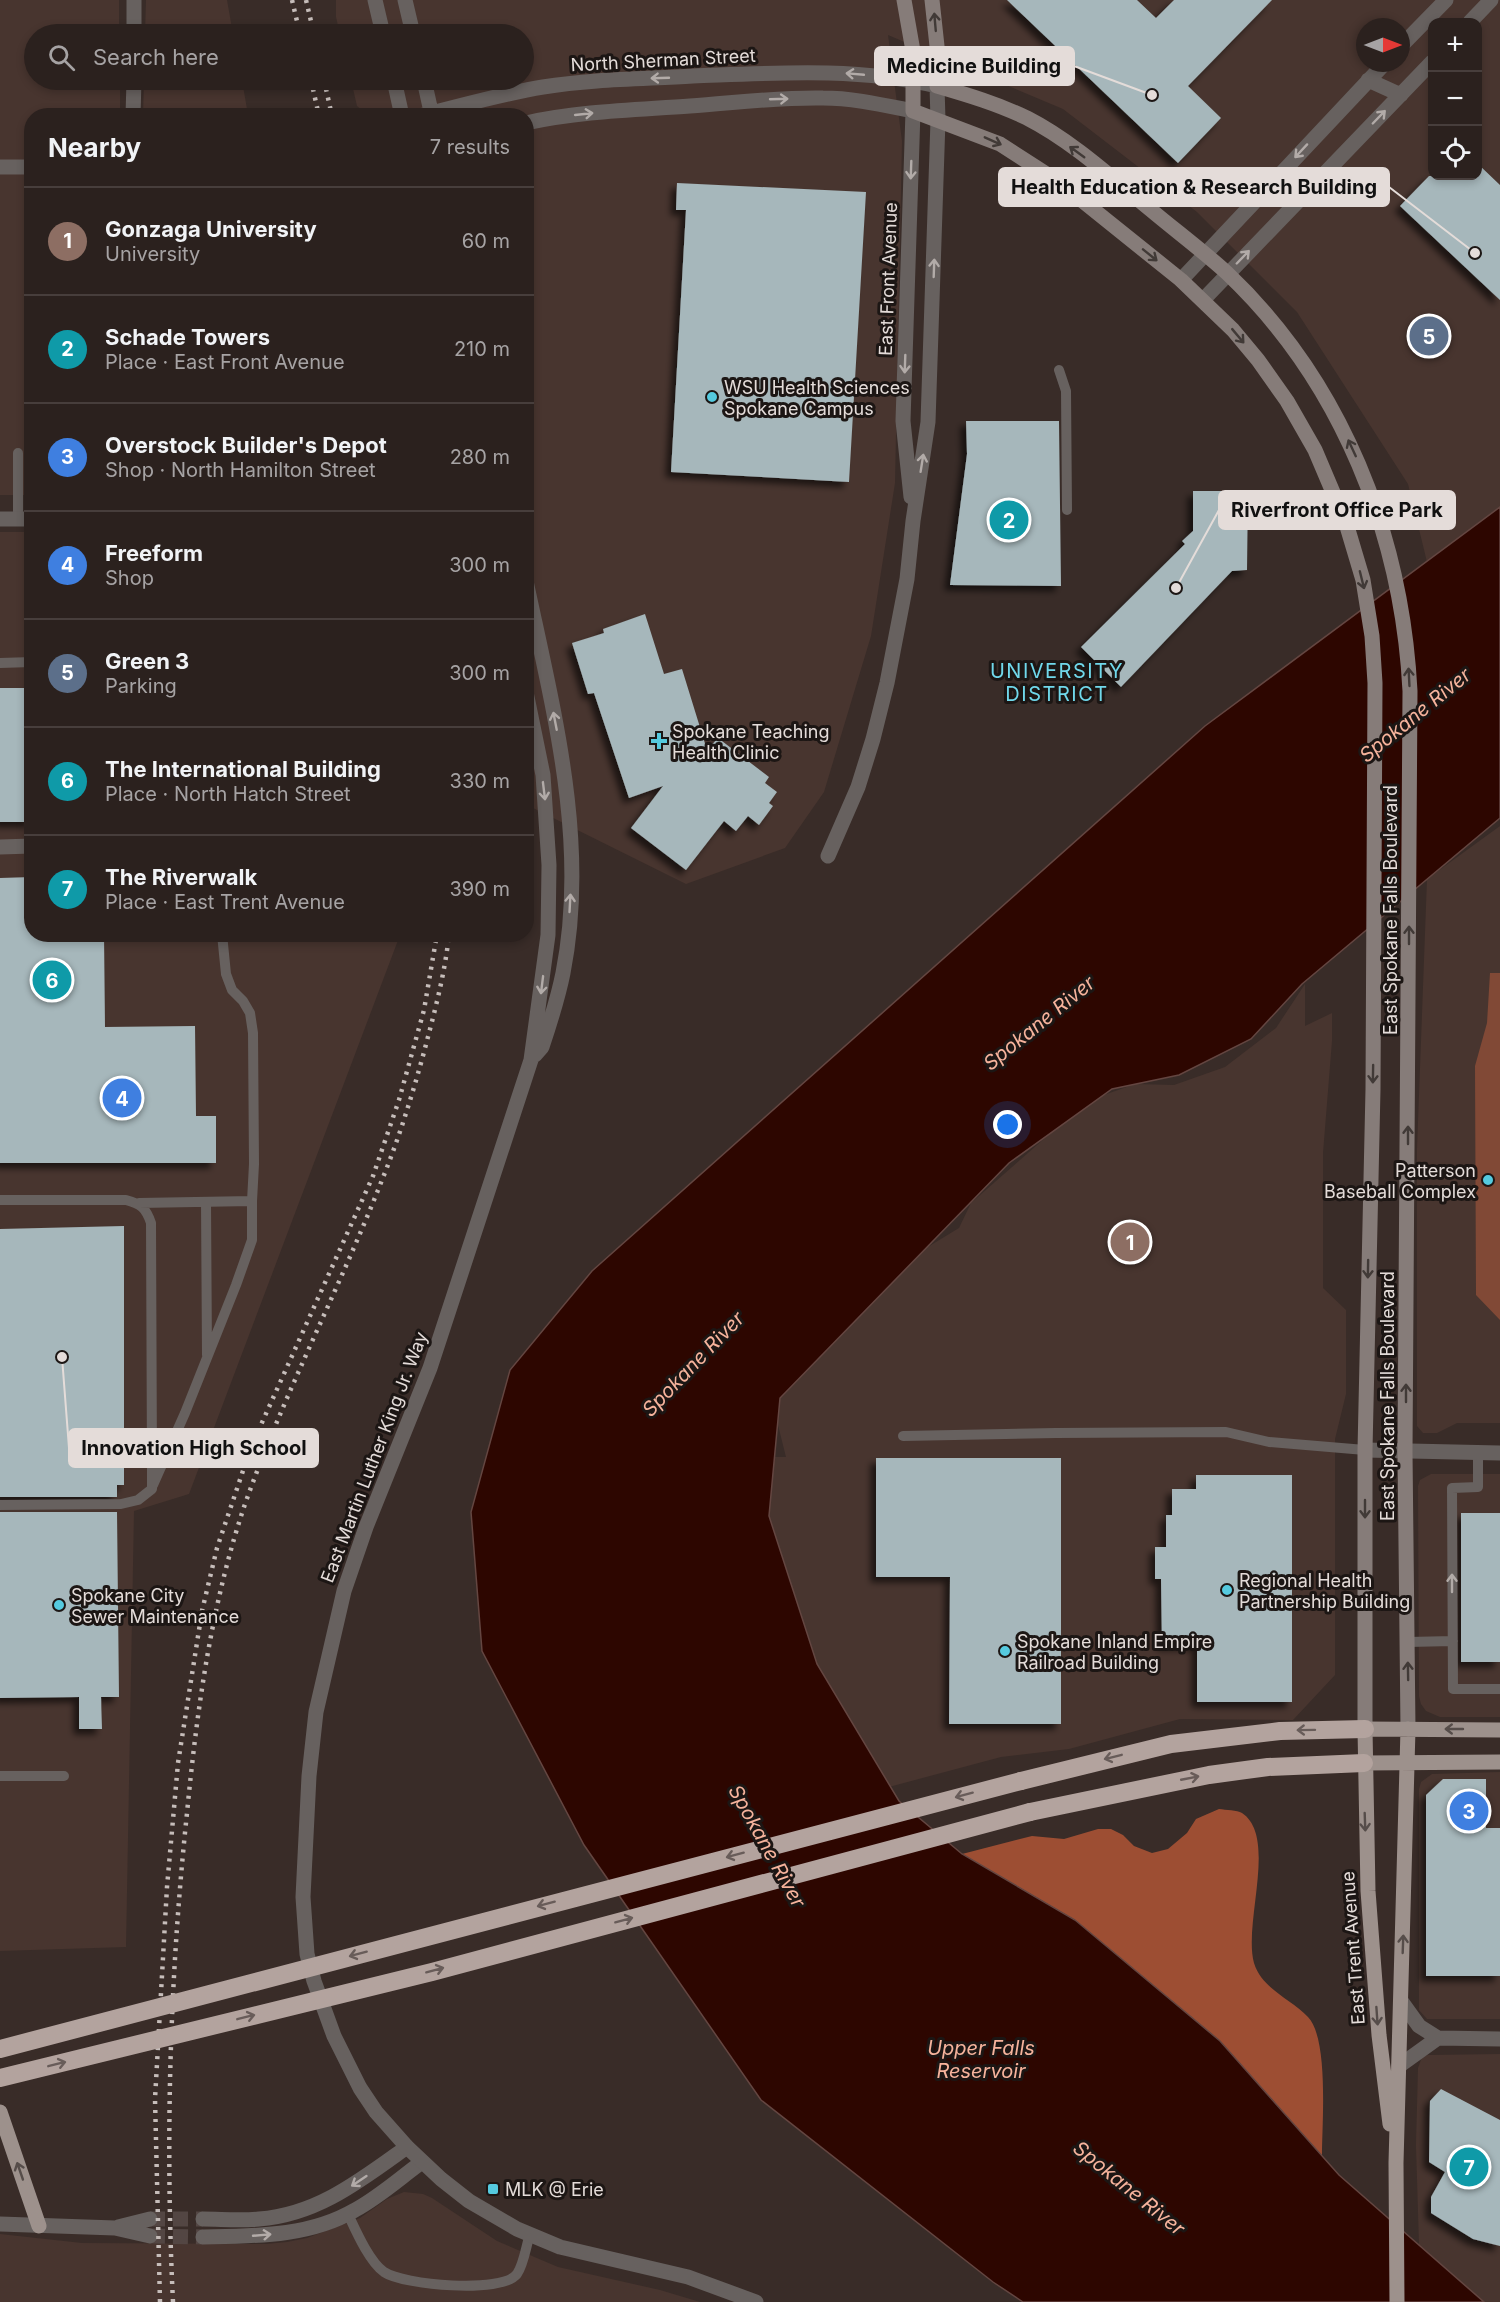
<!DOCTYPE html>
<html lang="en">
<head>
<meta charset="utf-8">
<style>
	:root { --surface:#2b211e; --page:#332927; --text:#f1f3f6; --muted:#a6a3a4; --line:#473e3c; --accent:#1a73e8 }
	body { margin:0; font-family:Inter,sans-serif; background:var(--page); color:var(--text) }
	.controls { position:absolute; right:18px; top:18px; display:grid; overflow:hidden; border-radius:12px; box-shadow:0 3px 9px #0003 }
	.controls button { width:54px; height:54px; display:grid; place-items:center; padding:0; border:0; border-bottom:2px solid var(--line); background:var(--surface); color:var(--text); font:30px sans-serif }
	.compass { position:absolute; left:1356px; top:18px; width:54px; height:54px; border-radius:50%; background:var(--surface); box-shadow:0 3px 9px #0003; rotate:90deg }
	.you { position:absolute; left:1008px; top:1125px; width:21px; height:21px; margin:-15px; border:4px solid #fff; border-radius:50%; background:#1a73e8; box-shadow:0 0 0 9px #1a73e833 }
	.badge { display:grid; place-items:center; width:39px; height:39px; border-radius:50%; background:var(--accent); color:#fff; font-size:20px; font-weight:700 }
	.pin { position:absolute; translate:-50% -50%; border:3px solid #fff; box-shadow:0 2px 6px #0006 }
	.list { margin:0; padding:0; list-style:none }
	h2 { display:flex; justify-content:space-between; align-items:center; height:78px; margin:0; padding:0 24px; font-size:26px }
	h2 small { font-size:20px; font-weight:400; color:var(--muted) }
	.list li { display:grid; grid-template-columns:39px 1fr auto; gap:18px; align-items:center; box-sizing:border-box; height:108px; padding:0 24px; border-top:2px solid var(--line) }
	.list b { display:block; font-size:22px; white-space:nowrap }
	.list p { margin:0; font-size:20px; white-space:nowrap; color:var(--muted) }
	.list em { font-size:20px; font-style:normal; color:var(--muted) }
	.icon { flex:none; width:33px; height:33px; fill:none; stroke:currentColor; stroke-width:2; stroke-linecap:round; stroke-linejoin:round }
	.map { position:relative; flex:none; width:1500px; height:2302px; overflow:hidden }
	.search { position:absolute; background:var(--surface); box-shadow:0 3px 9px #0003; left:24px; top:24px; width:510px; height:66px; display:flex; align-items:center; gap:15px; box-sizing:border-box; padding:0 21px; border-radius:33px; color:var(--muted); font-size:22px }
	.panel { position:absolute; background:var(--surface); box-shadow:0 3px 9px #0003; left:24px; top:108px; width:510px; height:834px; border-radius:24px }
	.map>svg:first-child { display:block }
	.built { fill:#48352f; fill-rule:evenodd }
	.green { fill:#814936 }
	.forest { fill:#9d4e33 }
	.water { fill:#2d0600; stroke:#644641; stroke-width:1.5 }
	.building { fill:#a6b7bb; filter:url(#shadow) }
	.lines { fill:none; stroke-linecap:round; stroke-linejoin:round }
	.minor-tunnel { stroke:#534643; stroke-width:15; stroke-dasharray:15 8; stroke-linecap:butt }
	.service { stroke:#67615f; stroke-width:10 }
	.minor { stroke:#67615f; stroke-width:15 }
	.tertiary { stroke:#67615f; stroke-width:15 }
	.secondary { stroke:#867c79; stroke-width:15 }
	.primary { stroke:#9d918c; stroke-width:15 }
	.motorway { stroke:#b3a39e; stroke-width:18 }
	.rail { stroke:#c6bdba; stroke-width:4.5; stroke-dasharray:3 6; stroke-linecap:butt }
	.motorway-bridge { stroke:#b3a39e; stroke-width:18 }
	.oneway { stroke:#413a37 }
	.oneway2 { stroke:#b2aba8 }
	.oneway3 { stroke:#564d4a }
	.oneway4 { stroke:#685c59 }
	.poi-dot { fill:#55cadf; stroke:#1c1614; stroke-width:2 }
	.labels { text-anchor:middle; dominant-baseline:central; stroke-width:6; stroke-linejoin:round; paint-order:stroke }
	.street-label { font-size:18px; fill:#e4dcd9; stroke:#1c1614 }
	.poi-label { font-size:18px; fill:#e4dcd9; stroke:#1c1614; text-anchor:start }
	.neighbourhood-label { font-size:20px; letter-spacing:1.5px; fill:#70d8eb; stroke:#1c1614 }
	.water-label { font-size:20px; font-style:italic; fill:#f6b39c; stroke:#1c1614 }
	.leader { fill:none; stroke:#e4dcd9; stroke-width:2 }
	.callout-dot { fill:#e4dcd9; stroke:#1c1614; stroke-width:2 }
	.callout { fill:#e4dcd9; stroke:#e4dcd9; stroke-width:2 }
	.callout-label { font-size:20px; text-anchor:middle; font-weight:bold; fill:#111 }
</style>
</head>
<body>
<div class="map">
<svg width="1500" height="2302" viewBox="0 0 1500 2302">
	<defs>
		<filter id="shadow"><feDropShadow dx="-5.5" dy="5.5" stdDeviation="3" flood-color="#0009"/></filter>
	</defs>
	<rect width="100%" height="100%" fill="#392c28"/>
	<!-- built -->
	<path class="built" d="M0,0H119V34H34V80H120V115L32,116L31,495H0Z
		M146,0H227L233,34H145Z
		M336,0H1500V507L1427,562L1408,484L1297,312L1197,212L1063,109L888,35L902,141L895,483L871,636L824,792L785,848L686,884L527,805L526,116L368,115L357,106L351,80H524V34H340L336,17ZM1432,22H1478V176H1432ZM1365,27H1401V63H1365Z
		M144,80H242L248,115L143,116Z
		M0,532H31L32,934L400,935L189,1494L134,1511L126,1947L0,1951Z
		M1500,826V1423H1457L1437,1433H1423L1417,1426V1149L1427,879Z
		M1305,984V1026L1332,1013V1041L1323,1153V1288L1346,1310V1394L1335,1439V1675L1293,1720L1180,1719L1069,1749L1001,1757L698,1838L579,1457H786L778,1425L779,1391L913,1256L959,1228L971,1203L1087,1101L1135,1084L1174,1085L1225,1067L1276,1028Z
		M1431,1474H1500V1717H1440L1426,1711L1421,1704L1419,1696L1418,1486L1420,1480Z
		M1500,1772V2019H1427L1419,2010V1789L1421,1782L1432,1774Z
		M1500,2054V2302H1484L1419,2245L1416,2145L1418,2068L1422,2057L1428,2055Z
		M404,2192L423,2194L432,2198L497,2241L558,2267L660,2290L700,2302H0V2234L82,2243L266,2244L287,2242L307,2238L360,2218L387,2199Z"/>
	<!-- green -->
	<path class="green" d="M1490,973H1500V1320L1476,1295L1475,1066L1487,1023Z"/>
	<!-- forest -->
	<path class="forest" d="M1219,1809C1226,1810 1237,1810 1242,1813C1278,1837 1243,1923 1254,1963C1262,1989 1290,1998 1308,2017C1329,2039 1322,2124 1322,2156L1220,2041L1075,1920L962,1854L1032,1836L1064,1839L1098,1829H1111L1123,1835L1134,1846L1152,1853L1168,1849L1187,1833L1196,1819Z"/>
	<!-- water -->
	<path class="water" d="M1500,507V818L1302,984L1251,1039L1179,1075L1112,1089L1009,1163L780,1398L769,1516L817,1664L899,1801L962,1854L1075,1920L1220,2041L1339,2175L1484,2302H1023L993,2282L761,2100L584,1845L482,1651L471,1512L510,1370L592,1271L1205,726Z"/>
	<!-- building -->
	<path class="building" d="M1007,0H1137L1156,18L1174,0H1272L1188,86L1221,118L1178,163Z
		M1478,164L1500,185V300L1400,206L1429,176H1478Z
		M677,183L866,192L849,482L671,472L686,210H676Z
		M966,421H1059L1061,586L950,585L967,454Z
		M1193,491H1248L1247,570L1232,571L1121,687L1081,647L1185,544L1182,541L1193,531Z
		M645,614L664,674L682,669L707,750L718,738L769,777L765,783L777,792L769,803L773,806L759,825L748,816L736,831L724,821L686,870L631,828L663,786L629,798L594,693L588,694L572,643L604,633L603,629Z
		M0,688H32V822H0Z
		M32,877V934H104L105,1027L195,1026L196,1116H216V1163H0V878Z
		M124,1226V1485H117V1497H0V1229Z
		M876,1458H1061V1724H949L950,1577H876Z
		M1196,1475H1292V1702H1197V1645H1162L1161,1579H1155V1547H1166V1515H1172V1489H1196Z
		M0,1512H117L119,1697H101L102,1729H79V1697L0,1698Z
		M1461,1513H1500V1662H1461Z
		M1443,1779H1486V1828H1500V1976H1426V1795Z
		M1441,2089L1500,2120V2246L1473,2239L1431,2213V2197L1445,2172L1429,2162L1430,2101Z"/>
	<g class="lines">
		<!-- minor-tunnel -->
		<path class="minor-tunnel" d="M150,2219H203
			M150,2236L203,2237"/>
		<!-- service -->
		<path class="service" d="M1059,370L1066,391L1067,510
			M18,519V453
			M0,663L32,662
			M0,1200H126C141,1204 146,1208 151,1223L152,1466V1489L138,1500L121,1504L0,1505
			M206,1202L207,1355
			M139,1203L252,1201L254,1164L253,1033L250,1013L243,1001L232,990L226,974L222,934
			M903,1436L1056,1433L1226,1432L1269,1442L1365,1450
			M1478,1453V1487L1452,1488L1453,1689H1500
			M153,1485L185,1413L236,1285L252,1240V1201
			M1408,1642L1453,1641
			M0,1776H64
			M348,2214C356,2231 369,2261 384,2272C403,2285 502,2294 517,2274C524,2264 526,2246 530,2234"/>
		<!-- minor -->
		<path class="minor" d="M1470,22L1491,0
			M134,34V0
			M1401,46L1446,0
			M1368,80L1401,95
			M133,116L134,80
			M0,167H32
			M1181,280L1385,63
			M1203,300L1432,62
			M911,497L903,421L913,111
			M0,519H32
			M0,847L32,846
			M828,856L858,787L873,739L887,683L907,579L913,521L928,422L938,120
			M1365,1450L1500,1453
			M1401,2001L1419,2026L1438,2038
			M1399,2066L1438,2038L1500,2039
			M203,2219C221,2219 240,2221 259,2219C317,2215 361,2180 407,2147
			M0,2224L115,2228L150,2236
			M118,2227L150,2219
			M203,2237C255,2236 309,2237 355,2210C379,2197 400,2178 422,2162"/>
		<!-- tertiary -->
		<path class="tertiary" d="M375,0L383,34
			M405,0L413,34
			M394,80L402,116
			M424,80L432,116
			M419,116C460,106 501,94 543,87C592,79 643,79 693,76C774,73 857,67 937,86L938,120
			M526,123C581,111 635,110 690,106C734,103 778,97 823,98C853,98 883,105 913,111
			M526,581C553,709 589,842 563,973C558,998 550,1023 542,1047L535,1055
			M526,692L543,775L549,865L548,935L531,1060L430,1368L366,1527L344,1591L316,1712L309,1776L303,1897L307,1954L314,1981L334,2036L360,2088L376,2112L407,2147L441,2179L469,2201L517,2229L560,2247L688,2277L756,2302"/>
		<!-- secondary -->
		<path class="secondary" d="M904,0L913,51V111L1000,144L1059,182L1181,280L1233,330L1258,360L1287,401L1315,450L1346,523L1363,580L1372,636L1375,683L1373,1089L1365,1450V1729
			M932,0L937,46V86C968,95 998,104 1027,118C1072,141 1112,178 1151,210C1176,231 1203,251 1227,273C1342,382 1402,535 1410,691L1405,1452L1408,1729"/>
		<!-- primary -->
		<path class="primary" d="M1364,1763L1500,1762
			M0,2112L39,2226
			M1390,2124L1379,2035L1368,1891L1365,1729L1500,1730
			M1397,2302L1396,2163L1408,1729"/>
		<!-- motorway -->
		<path class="motorway" d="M1021,1781L1171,1744L1280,1731L1365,1729
			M1030,1812L1209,1775L1268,1767L1364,1763"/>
		<!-- rail -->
		<path class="rail" d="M292,0L300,34
			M306,0L314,34
			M311,80L319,116
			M324,80L332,116
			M160,2302L155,2099L167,1887L178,1763L202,1611L217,1548L251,1447L373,1176L399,1100L424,1010L437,934
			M173,2302C165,2139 170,1975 187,1813C197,1710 211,1606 244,1507C283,1395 339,1290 382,1180C399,1138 412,1096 424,1052C434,1014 445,974 449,934"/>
		<!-- motorway-bridge -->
		<path class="motorway-bridge" d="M0,2049L1021,1781
			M0,2078L432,1972L1030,1812"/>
	</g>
	<!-- one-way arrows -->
	<defs><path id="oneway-shaft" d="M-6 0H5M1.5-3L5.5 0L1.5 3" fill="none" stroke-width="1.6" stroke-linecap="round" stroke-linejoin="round" transform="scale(1.5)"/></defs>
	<g class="oneway">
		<use href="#oneway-shaft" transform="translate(935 22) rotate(-95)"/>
		<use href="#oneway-shaft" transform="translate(993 141) rotate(24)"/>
		<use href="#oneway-shaft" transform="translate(1077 152) rotate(-144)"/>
		<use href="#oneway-shaft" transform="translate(1150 255) rotate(39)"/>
		<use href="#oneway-shaft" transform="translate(1238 336) rotate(50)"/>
		<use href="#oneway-shaft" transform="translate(1352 448) rotate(-115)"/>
		<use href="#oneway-shaft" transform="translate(1362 580) rotate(76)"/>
		<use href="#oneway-shaft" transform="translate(1409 677) rotate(-93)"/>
		<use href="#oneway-shaft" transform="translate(1409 935) rotate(-90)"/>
		<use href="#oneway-shaft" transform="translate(1373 1074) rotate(91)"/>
		<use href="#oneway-shaft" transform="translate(1408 1135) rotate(-90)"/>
		<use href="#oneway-shaft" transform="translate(1368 1269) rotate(91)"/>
		<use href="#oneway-shaft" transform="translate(1406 1393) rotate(-90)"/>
		<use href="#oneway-shaft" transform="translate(1365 1509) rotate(90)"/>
		<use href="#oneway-shaft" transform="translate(1408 1671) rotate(-91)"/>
	</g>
	<g class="oneway2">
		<use href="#oneway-shaft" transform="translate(855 74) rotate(-175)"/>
		<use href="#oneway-shaft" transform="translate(660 78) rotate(178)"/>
		<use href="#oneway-shaft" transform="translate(779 99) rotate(-2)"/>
		<use href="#oneway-shaft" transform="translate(584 114) rotate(-6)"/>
		<use href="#oneway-shaft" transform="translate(1379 117) rotate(-46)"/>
		<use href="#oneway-shaft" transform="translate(1301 151) rotate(133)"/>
		<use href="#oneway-shaft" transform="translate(911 170) rotate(92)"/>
		<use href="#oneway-shaft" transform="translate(1243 257) rotate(-46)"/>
		<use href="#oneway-shaft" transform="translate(934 268) rotate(-88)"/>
		<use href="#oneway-shaft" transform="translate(905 364) rotate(92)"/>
		<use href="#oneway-shaft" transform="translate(922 463) rotate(-81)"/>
		<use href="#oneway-shaft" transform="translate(555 721) rotate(-101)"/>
		<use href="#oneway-shaft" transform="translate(544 791) rotate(83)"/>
		<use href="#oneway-shaft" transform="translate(570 903) rotate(-87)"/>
		<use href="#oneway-shaft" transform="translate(542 985) rotate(97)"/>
		<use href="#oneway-shaft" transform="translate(1452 1583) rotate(-90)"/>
		<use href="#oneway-shaft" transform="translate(359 2181) rotate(146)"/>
		<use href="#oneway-shaft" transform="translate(262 2235) rotate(-5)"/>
	</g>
	<g class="oneway3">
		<use href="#oneway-shaft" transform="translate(1454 1729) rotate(-180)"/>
		<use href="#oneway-shaft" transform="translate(1365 1822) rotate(88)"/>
		<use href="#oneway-shaft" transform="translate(1403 1944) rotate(-88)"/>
		<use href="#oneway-shaft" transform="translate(1377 2016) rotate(86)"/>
		<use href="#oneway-shaft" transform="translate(20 2171) rotate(-109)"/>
	</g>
	<g class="oneway4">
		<use href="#oneway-shaft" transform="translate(1306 1730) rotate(179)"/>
		<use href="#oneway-shaft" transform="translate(1113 1757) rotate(166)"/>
		<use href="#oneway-shaft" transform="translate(1190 1778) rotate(-11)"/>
		<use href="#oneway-shaft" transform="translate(964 1795) rotate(165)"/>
		<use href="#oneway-shaft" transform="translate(735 1855) rotate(165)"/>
		<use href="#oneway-shaft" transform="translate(546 1904) rotate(165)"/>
		<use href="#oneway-shaft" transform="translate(624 1920) rotate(-15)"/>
		<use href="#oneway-shaft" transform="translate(358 1954) rotate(165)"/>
		<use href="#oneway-shaft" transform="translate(435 1970) rotate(-15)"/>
		<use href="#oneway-shaft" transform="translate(246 2017) rotate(-14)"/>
		<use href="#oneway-shaft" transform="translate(57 2064) rotate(-14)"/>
	</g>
	<!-- markers -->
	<g class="poi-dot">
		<circle cx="712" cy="397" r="6"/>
		<path d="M656 732h6v6h6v6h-6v6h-6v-6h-6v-6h6z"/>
		<circle cx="1488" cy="1180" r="6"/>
		<circle cx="1227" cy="1590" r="6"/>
		<circle cx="59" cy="1605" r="6"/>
		<circle cx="1005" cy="1651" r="6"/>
		<rect x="487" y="2183" width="12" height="12" rx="3"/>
	</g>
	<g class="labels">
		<!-- street labels -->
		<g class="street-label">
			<text transform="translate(663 60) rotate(-3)">North Sherman Street</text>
			<text transform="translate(888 279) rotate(-88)">East Front Avenue</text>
			<text transform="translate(1390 910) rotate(-90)">East Spokane Falls Boulevard</text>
			<text transform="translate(1387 1396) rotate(-90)">East Spokane Falls Boulevard</text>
			<text transform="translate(374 1457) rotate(-69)">East Martin Luther King Jr. Way</text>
			<text transform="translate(1353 1948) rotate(-94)">East Trent Avenue</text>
		</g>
		<!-- poi labels -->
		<g class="poi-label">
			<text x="724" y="387">WSU Health Sciences<tspan x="724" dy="21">Spokane Campus</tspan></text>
			<text x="672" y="731">Spokane Teaching<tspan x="672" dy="21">Health Clinic</tspan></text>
			<text x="1476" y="1170" text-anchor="end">Patterson<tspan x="1476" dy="21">Baseball Complex</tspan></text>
			<text x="1239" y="1580">Regional Health<tspan x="1239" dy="21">Partnership Building</tspan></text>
			<text x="71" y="1595">Spokane City<tspan x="71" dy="21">Sewer Maintenance</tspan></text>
			<text x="1017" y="1641">Spokane Inland Empire<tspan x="1017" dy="21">Railroad Building</tspan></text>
			<text x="505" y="2189">MLK @ Erie</text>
		</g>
		<!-- neighbourhood labels -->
		<g class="neighbourhood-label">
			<text x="1057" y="671">UNIVERSITY<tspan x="1057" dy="23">DISTRICT</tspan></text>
		</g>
		<!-- water labels -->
		<g class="water-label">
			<text transform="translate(1415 715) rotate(-39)">Spokane River</text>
			<text transform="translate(1039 1023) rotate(-39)">Spokane River</text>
			<text transform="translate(693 1364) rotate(-46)">Spokane River</text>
			<text transform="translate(767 1846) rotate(61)">Spokane River</text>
			<text x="981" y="2048">Upper Falls<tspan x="981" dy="23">Reservoir</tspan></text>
			<text transform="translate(1129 2188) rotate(39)">Spokane River</text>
		</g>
	</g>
	<!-- callouts -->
	<path class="leader" d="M1152 95L1074 66M1475 253L1389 187M1176 588L1219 510M62 1357L69 1448"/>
	<g class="callout-dot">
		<circle cx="1152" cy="95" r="6"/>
		<circle cx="1475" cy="253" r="6"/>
		<circle cx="1176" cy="588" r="6"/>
		<circle cx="62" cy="1357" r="6"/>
	</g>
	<g class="callout">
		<rect x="875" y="47" width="199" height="38" rx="6"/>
		<rect x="999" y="168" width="390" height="38" rx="6"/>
		<rect x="1219" y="491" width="236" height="38" rx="6"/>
		<rect x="69" y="1429" width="249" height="38" rx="6"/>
	</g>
	<g class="callout-label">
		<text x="974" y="73">Medicine Building</text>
		<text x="1194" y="194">Health Education &amp; Research Building</text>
		<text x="1337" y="517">Riverfront Office Park</text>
		<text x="194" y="1455">Innovation High School</text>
	</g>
</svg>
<div class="controls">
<button>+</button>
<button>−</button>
<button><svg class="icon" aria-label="locate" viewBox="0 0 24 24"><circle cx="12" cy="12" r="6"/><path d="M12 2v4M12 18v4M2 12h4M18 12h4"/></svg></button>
</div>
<svg class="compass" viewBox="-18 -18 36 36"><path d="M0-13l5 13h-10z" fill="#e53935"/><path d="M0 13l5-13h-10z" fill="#a6a3a4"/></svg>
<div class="you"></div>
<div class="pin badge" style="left:1130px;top:1242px;background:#8d6e63">1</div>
<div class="pin badge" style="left:1009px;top:520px;background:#0f9aa8">2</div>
<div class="pin badge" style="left:1469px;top:1811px;background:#3f7fe0">3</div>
<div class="pin badge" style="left:122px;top:1098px;background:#3f7fe0">4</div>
<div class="pin badge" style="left:1429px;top:336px;background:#5c6f8a">5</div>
<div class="pin badge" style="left:52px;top:980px;background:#0f9aa8">6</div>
<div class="pin badge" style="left:1469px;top:2167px;background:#0f9aa8">7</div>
<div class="search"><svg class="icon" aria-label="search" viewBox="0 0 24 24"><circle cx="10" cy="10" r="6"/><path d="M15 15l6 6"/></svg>Search here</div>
<section class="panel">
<h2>Nearby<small>7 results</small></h2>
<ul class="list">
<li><span class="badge" style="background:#8d6e63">1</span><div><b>Gonzaga University</b><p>University</p></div><em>60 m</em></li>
<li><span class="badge" style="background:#0f9aa8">2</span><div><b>Schade Towers</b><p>Place · East Front Avenue</p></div><em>210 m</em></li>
<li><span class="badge" style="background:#3f7fe0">3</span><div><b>Overstock Builder's Depot</b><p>Shop · North Hamilton Street</p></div><em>280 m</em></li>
<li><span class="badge" style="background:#3f7fe0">4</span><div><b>Freeform</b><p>Shop</p></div><em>300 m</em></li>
<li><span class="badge" style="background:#5c6f8a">5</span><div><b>Green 3</b><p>Parking</p></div><em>300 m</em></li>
<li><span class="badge" style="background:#0f9aa8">6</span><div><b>The International Building</b><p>Place · North Hatch Street</p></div><em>330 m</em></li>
<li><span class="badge" style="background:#0f9aa8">7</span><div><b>The Riverwalk</b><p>Place · East Trent Avenue</p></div><em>390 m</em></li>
</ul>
</section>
</div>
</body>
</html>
